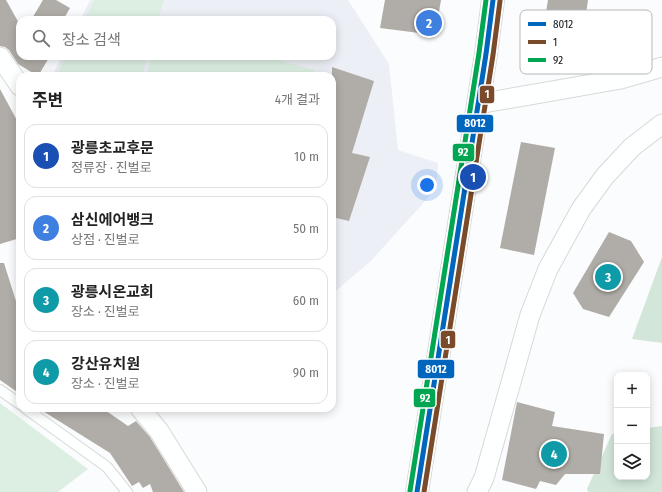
<!DOCTYPE html>
<html lang="ko">
<head>
<meta charset="utf-8">
<style>
	:root { --surface:#fff; --page:#f6f6f6; --text:#222; --muted:#767676; --line:#e0e0e0; --accent:#646465 }
	body { margin:0; font-family:"Fira Sans Condensed","Noto Sans KR",sans-serif; background:var(--page); color:var(--text) }
	.controls { position:absolute; right:12px; bottom:12px; display:grid; overflow:hidden; border-radius:8px; box-shadow:0 2px 10px #0003 }
	.controls button { width:36px; height:36px; display:grid; place-items:center; padding:0; border:0; border-bottom:1px solid var(--line); background:var(--surface); color:var(--text); font:20px sans-serif }
	.you { position:absolute; left:427px; top:185px; width:14px; height:14px; margin:-10px; border:3px solid #fff; border-radius:50%; background:#1a73e8; box-shadow:0 0 0 6px #1a73e833 }
	.badge { display:grid; place-items:center; width:26px; height:26px; border-radius:50%; background:var(--accent); color:#fff; font-size:13px; font-weight:700 }
	.pin { position:absolute; translate:-50% -50%; border:2px solid #fff; box-shadow:0 1px 4px #0006 }
	.list { margin:0; padding:0; list-style:none }
	h2 { display:flex; justify-content:space-between; align-items:center; height:52px; margin:0; padding:0 16px; font-size:17px }
	h2 small { font-size:13px; font-weight:400; color:var(--muted) }
	.list li { display:grid; grid-template-columns:26px 1fr auto; gap:12px; align-items:center; box-sizing:border-box; height:64px; margin:0 8px 8px; padding:0 8px; border:1px solid var(--line); border-radius:12px }
	.list b { display:block; font-size:15px; white-space:nowrap }
	.list p { margin:0; font-size:13px; white-space:nowrap; color:var(--muted) }
	.list em { font-size:13px; font-style:normal; color:var(--muted) }
	.icon { flex:none; width:22px; height:22px; fill:none; stroke:currentColor; stroke-width:2; stroke-linecap:round; stroke-linejoin:round }
	.map { position:relative; flex:none; width:662px; height:492px; overflow:hidden }
	.search { position:absolute; background:var(--surface); box-shadow:0 2px 10px #0003; left:16px; top:16px; width:320px; height:44px; display:flex; align-items:center; gap:10px; box-sizing:border-box; padding:0 14px; border-radius:12px; color:var(--muted); font-size:15px }
	.panel { position:absolute; background:var(--surface); box-shadow:0 2px 10px #0003; left:16px; top:72px; width:320px; height:340px; border-radius:12px }
	.map>svg:first-child { display:block }
	.built { fill:#eceff5 }
	.green { fill:#ddefe3 }
	.forest { fill:#d2e7d9 }
	.building { fill:#b0aca7 }
	.lines { fill:none; stroke-linecap:round; stroke-linejoin:round }
	.lane-casing { stroke:#d8d8d9; stroke-width:12 }
	.street-casing { stroke:#d8d8d9; stroke-width:21 }
	.secondary-casing { stroke:#d8d8d9; stroke-width:24 }
	.lane { stroke:#feffff; stroke-width:10 }
	.street { stroke:#feffff; stroke-width:19 }
	.secondary { stroke:#feffff; stroke-width:22 }
	.bus-1-casing { stroke:#fff; stroke-width:8 }
	.bus-2-casing { stroke:#fff; stroke-width:8 }
	.bus-3-casing { stroke:#fff; stroke-width:8 }
	.bus-1 { stroke:#0065bd; stroke-width:5 }
	.bus-2 { stroke:#7a4b2a; stroke-width:5 }
	.bus-3 { stroke:#00a651; stroke-width:5 }
	.key { fill:#fff; stroke:#b8b8b8; stroke-width:1 }
	.key-label { font-size:11px; fill:#121213 }
	.line-badge { stroke:#fff; stroke-width:1.5 }
	.badge-label { font-size:11px; text-anchor:middle; font-weight:bold; fill:#fff }
</style>
</head>
<body>
<div class="map">
<svg width="662" height="492" viewBox="0 0 662 492">
	<rect width="100%" height="100%" fill="#fbfcfd"/>
	<!-- built -->
	<path class="built" d="M90,0H348L389,64L398,150L438,163L436,189L370,262L332,294V76H52L62,56H332V20H80Z"/>
	<!-- green -->
	<path class="green" d="M94,0H164L158,20H84Z
		M66,56H148L142,76H56Z
		M152,56H262L315,70L313,76H146Z
		M0,403L88,469L58,492H0Z"/>
	<!-- forest -->
	<path class="forest" d="M662,257V343L632,339Z
		M662,426V492H588L587,489L612,434L617,433V477H647V428Z"/>
	<!-- building -->
	<path class="building" d="M0,0H6L20,25V56H50L38,76L18,64L9,50L5,47L0,46Z
		M43,0H56L70,8L63,20H31Z
		M385,0H441L435,35L380,28Z
		M548,0H588L585,22L575,23L567,57L562,59L556,68L537,64Z
		M332,67L374,81L352,153L370,157L349,221L332,217Z
		M0,89L20,126V238L0,244Z
		M521,142L555,148L534,255L500,248Z
		M609,232L631,241L644,262L609,317L583,309L573,293Z
		M0,263H4L20,314V394L0,380Z
		M517,402L555,412L552,426L604,434L600,474H565L556,485L540,481L536,489L502,480Z
		M38,408H102L128,426L136,421L150,437L184,492H153L150,484L143,488L139,482L132,486L110,453Z"/>
	<g class="lines">
		<defs>
			<path id="lane" d="M0,390L20,404
				M25,408L107,467L127,492"/>
			<path id="street" d="M0,57L20,86
				M478,104L621,79L662,67
				M140,408L159,431L197,492
				M477,492L484,478L530,315L548,269L581,209L605,176L632,147L662,124"/>
			<path id="secondary" d="M417,492L478,104L486,54L493,0"/>
		</defs>
		<!-- lane casing -->
		<use href="#lane" class="lane-casing"/>
		<!-- street casing -->
		<use href="#street" class="street-casing"/>
		<!-- secondary casing -->
		<use href="#secondary" class="secondary-casing"/>
		<!-- lane -->
		<use href="#lane" class="lane"/>
		<!-- street -->
		<use href="#street" class="street"/>
		<!-- secondary -->
		<use href="#secondary" class="secondary"/>
		<defs>
			<path id="bus-1" d="M417,492L486,54L493,0"/>
			<path id="bus-2" d="M424,492L493,55L500,1"/>
			<path id="bus-3" d="M410,491L479,53L486,0"/>
		</defs>
		<!-- bus-1 casing -->
		<use href="#bus-1" class="bus-1-casing"/>
		<!-- bus-2 casing -->
		<use href="#bus-2" class="bus-2-casing"/>
		<!-- bus-3 casing -->
		<use href="#bus-3" class="bus-3-casing"/>
		<!-- bus-1 -->
		<use href="#bus-1" class="bus-1"/>
		<!-- bus-2 -->
		<use href="#bus-2" class="bus-2"/>
		<!-- bus-3 -->
		<use href="#bus-3" class="bus-3"/>
	</g>
	<!-- legend -->
	<rect x="520" y="10" width="132" height="64" rx="6" class="key"/>
	<rect x="528" y="22" width="18" height="4" fill="#0065bd"/>
	<rect x="528" y="40" width="18" height="4" fill="#7a4b2a"/>
	<rect x="528" y="58" width="18" height="4" fill="#00a651"/>
	<g class="key-label">
		<text x="553" y="28">8012</text>
		<text x="553" y="46">1</text>
		<text x="553" y="64">92</text>
	</g>
	<g class="line-badge">
		<rect x="479" y="85" width="16" height="19" rx="4" fill="#7a4b2a"/>
		<rect x="456" y="114" width="38" height="19" rx="4" fill="#0065bd"/>
		<rect x="452" y="143" width="23" height="19" rx="4" fill="#00a651"/>
		<rect x="440" y="330" width="16" height="19" rx="4" fill="#7a4b2a"/>
		<rect x="417" y="359" width="38" height="20" rx="4" fill="#0065bd"/>
		<rect x="413" y="388" width="23" height="20" rx="4" fill="#00a651"/>
	</g>
	<g class="badge-label">
		<text x="487" y="98">1</text>
		<text x="475" y="127">8012</text>
		<text x="463" y="156">92</text>
		<text x="448" y="344">1</text>
		<text x="436" y="373">8012</text>
		<text x="425" y="402">92</text>
	</g>
</svg>
<div class="controls">
<button>+</button>
<button>−</button>
<button><svg class="icon" aria-label="layers" viewBox="0 0 24 24"><path d="M12 4l9 5-9 5-9-5zM3 14l9 5 9-5"/></svg></button>
</div>
<div class="you"></div>
<div class="pin badge" style="left:473px;top:177px;background:#1a4fb4">1</div>
<div class="pin badge" style="left:429px;top:23px;background:#3f7fe0">2</div>
<div class="pin badge" style="left:608px;top:277px;background:#0f9aa8">3</div>
<div class="pin badge" style="left:554px;top:454px;background:#0f9aa8">4</div>
<div class="search"><svg class="icon" aria-label="search" viewBox="0 0 24 24"><circle cx="10" cy="10" r="6"/><path d="M15 15l6 6"/></svg>장소 검색</div>
<section class="panel">
<h2>주변<small>4개 결과</small></h2>
<ul class="list">
<li><span class="badge" style="background:#1a4fb4">1</span><div><b>광릉초교후문</b><p>정류장 · 진벌로</p></div><em>10 m</em></li>
<li><span class="badge" style="background:#3f7fe0">2</span><div><b>삼신에어뱅크</b><p>상점 · 진벌로</p></div><em>50 m</em></li>
<li><span class="badge" style="background:#0f9aa8">3</span><div><b>광릉시온교회</b><p>장소 · 진벌로</p></div><em>60 m</em></li>
<li><span class="badge" style="background:#0f9aa8">4</span><div><b>강산유치원</b><p>장소 · 진벌로</p></div><em>90 m</em></li>
</ul>
</section>
</div>
</body>
</html>
